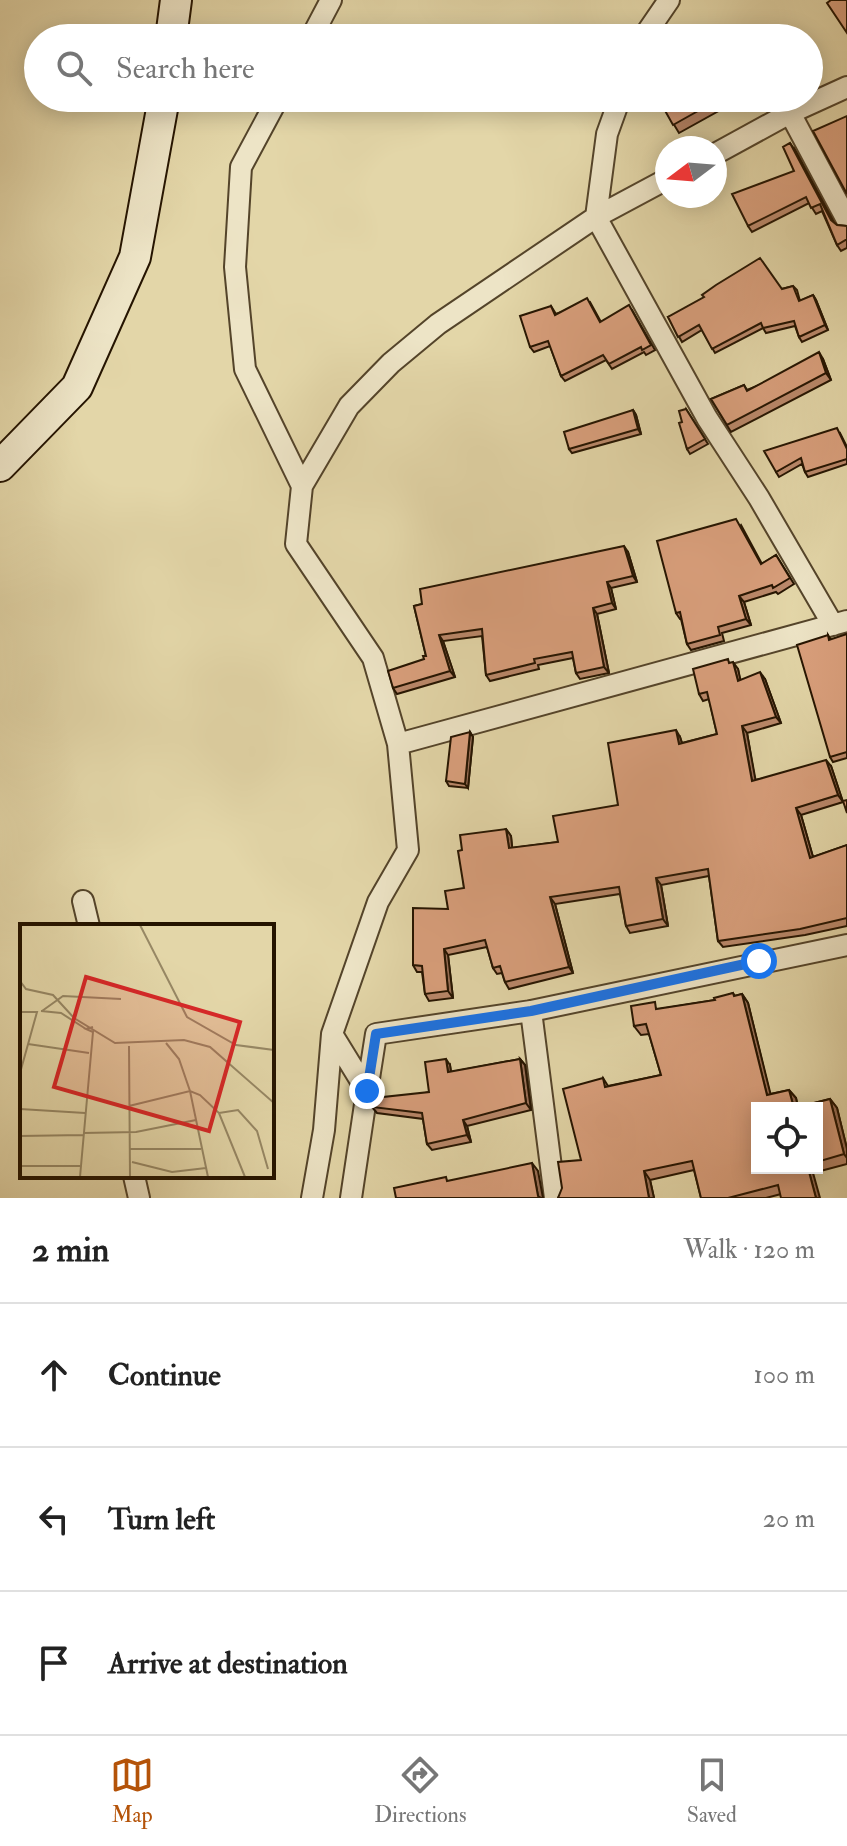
<!DOCTYPE html>
<html lang="en">
<head>
<meta charset="utf-8">
<style>
	:root { --surface:#fff; --page:#f6f6f6; --text:#222; --muted:#767676; --line:#e0e0e0; --accent:#b45309 }
	body { margin:0; font-family:"IM FELL Double Pica",serif; background:var(--page); color:var(--text) }
	.controls { position:absolute; right:24px; bottom:24px; display:grid; overflow:hidden; border-radius:0px; box-shadow:0 4px 20px #0003 }
	.controls button { width:72px; height:72px; display:grid; place-items:center; padding:0; border:0; border-bottom:2px solid var(--line); background:var(--surface); color:var(--text); font:40px sans-serif }
	.compass { position:absolute; left:655px; top:136px; width:72px; height:72px; border-radius:50%; background:var(--surface); box-shadow:0 4px 20px #0003; rotate:254deg }
	.stop { position:absolute; width:24px; height:24px; margin:-18px; border:6px solid #1a73e8; border-radius:50%; background:#fff }
	.stop.end { background:#1a73e8; border-color:#fff; box-shadow:0 2px 8px #0008 }
	.list { margin:0; padding:0; list-style:none }
	h2 { display:flex; justify-content:space-between; align-items:center; height:104px; margin:0; padding:0 32px; font-size:34px }
	h2 small { font-size:26px; font-weight:400; color:var(--muted) }
	.list li { display:grid; grid-template-columns:52px 1fr auto; gap:24px; align-items:center; box-sizing:border-box; height:144px; padding:0 32px; border-top:2px solid var(--line) }
	.list b { display:block; font-size:30px; white-space:nowrap }
	.list em { font-size:26px; font-style:normal; color:var(--muted) }
	.icon { flex:none; width:44px; height:44px; fill:none; stroke:currentColor; stroke-width:2; stroke-linecap:round; stroke-linejoin:round }
	.map { position:relative; flex:none; width:847px; height:1198px; overflow:hidden }
	.search { position:absolute; background:var(--surface); box-shadow:0 4px 20px #0003; left:24px; right:24px; top:24px; height:88px; display:flex; align-items:center; gap:20px; box-sizing:border-box; padding:0 28px; border-radius:44px; color:var(--muted); font-size:30px }
	.sheet { height:536px; background:var(--surface) }
	nav { display:flex; justify-content:space-around; align-items:center; box-sizing:border-box; height:112px; border-top:2px solid var(--line); background:var(--surface); font-size:22px; color:var(--muted) }
	nav a { display:grid; justify-items:center; gap:4px }
	nav .on { color:var(--accent) }
	.map>svg:first-child { display:block }
	.lines { fill:none; stroke-linecap:round; stroke-linejoin:round }
	.minor-casing { stroke:#54442a; stroke-width:24 }
	.secondary-casing { stroke:#251400; stroke-width:34 }
	.minor { stroke:#ede4c6; stroke-width:20 }
	.secondary { stroke:#ede4c6; stroke-width:30 }
	.wall { fill:#bb896b; stroke:#251400; stroke-width:2; fill-rule:evenodd }
	.shaded-wall { fill:#986f57; stroke:#251400; stroke-width:2 }
	.building { fill:#d99f7c; stroke:#251400; stroke-width:2 }
	.route { stroke:#1a73e8; stroke-width:10 }
	.inset-road { fill:none; stroke:#978865; stroke-width:2 }
	.view { fill:#d62828; fill-opacity:0.15; stroke:#d62828; stroke-width:4 }
	.inset-edge { fill:none; stroke:#251400; stroke-width:4 }
</style>
</head>
<body>
<div class="map">
<svg width="847" height="1198" viewBox="0 0 847 1198">
	<rect width="100%" height="100%" fill="#e3d6a8"/>
	<filter id="stains"><feTurbulence type="fractalNoise" baseFrequency=".0025" numOctaves="4"/><feColorMatrix values="0 0 0 0 .2 0 0 0 0 .09 0 0 0 0 .02 0 0 0 .5 -.17"/></filter>
	<radialGradient id="worn" r=".72"><stop offset=".6" stop-color="#630" stop-opacity="0"/><stop offset="1" stop-color="#630" stop-opacity=".3"/></radialGradient>
	<g class="lines">
		<defs>
			<path id="minor" d="M311,38L331,0
				M643,38L669,0
				M278,98L241,167L235,267L245,369L302,486
				M620,98L607,134L596,217L707,418L759,498L833,625
				M790,113L847,220
				M715,154L790,113L847,87
				M398,744L847,621
				M83,901L89,926
				M531,1011L555,1198
				M332,1034L367,1091L376,1034L531,1011L847,945
				M134,1176L139,1198
				M312,1198L324,1130L332,1034L378,902L408,850L398,744L373,658L296,544L302,486L349,406L391,363L438,324L596,217L667,179
				M351,1198L367,1091"/>
			<path id="secondary" d="M171,38L176,0
				M0,466L77,387L135,257L164,98"/>
		</defs>
		<!-- minor casing -->
		<use href="#minor" class="minor-casing"/>
		<!-- secondary casing -->
		<use href="#secondary" class="secondary-casing"/>
		<!-- minor -->
		<use href="#minor" class="minor"/>
		<!-- secondary -->
		<use href="#secondary" class="secondary"/>
	</g>
	<!-- wall -->
	<path class="wall" d="M658,98H742L679,133Z
		M795,150L833,222L837,225L847,226V248L841,251L837,245L822,211L816,214L809,203L752,232L748,226L794,171Z
		M793,286L797,290L800,301L813,295L816,300L828,330L802,342L799,337L795,326L766,333L763,328L715,353L702,330L682,342L668,317Z
		M590,302L601,322L632,310L655,350L646,355L644,352L612,369L606,360L565,381L561,376L550,346L534,352L530,347L551,306L556,314Z
		M823,359L831,380L731,432L711,399L744,385L747,390Z
		M686,409L708,444L690,454L687,449L682,422Z
		M633,410L636,415L641,434L572,453L569,449Z
		M840,433L847,447V464L808,477L805,472L802,464L779,477L776,472Z
		M741,525L762,564L776,555L794,584L778,594L776,592L744,602L751,625L722,633L724,641L691,650L687,644L681,619H680L676,613Z
		M628,552L637,582L611,588L616,609L597,614L609,673L580,679L576,673L573,658L538,665L539,669L490,681L486,675L482,636L443,641L455,677L397,694L393,688L424,659L426,656L414,606Z
		M847,634V758L833,762L830,757L828,635L831,640Z
		M731,663L738,669L740,680L765,679L781,723L747,733L755,780L831,766L843,802L801,815L813,857L847,845V926L805,935L723,947L718,941L709,876L661,885L668,926L630,933L626,926L620,894L555,904L573,973L509,989L505,982L502,973L497,974L493,968L487,947L448,955L453,998L429,1001L425,994L422,972H417L413,965L448,909L464,888L462,850L506,829L511,836L512,848L558,842L618,805L680,737L682,743L717,734L709,699L703,701L699,694Z
		M470,732L473,737L468,788L449,786L446,781Z
		M733,993L735,996L742,994L748,1003L770,1094L789,1090L796,1098L798,1107L830,1099L837,1108L847,1149V1164L813,1173L781,1194L766,1198H701L694,1170L650,1180L654,1198H558L581,1160L603,1078L608,1086L661,1075L649,1034L641,1035L634,1026L660,1009L715,1000ZM817,1108V1168H757Z
		M520,1059L525,1065L531,1110L467,1126L471,1142L432,1150L427,1144L423,1119L377,1113L372,1107L429,1092L450,1065L451,1072Z"/>
	<!-- shaded-wall -->
	<path class="shaded-wall" d="M790,143L795,150L836,226L831,220Z
		M813,295L816,300L828,330L825,325Z
		M819,352L823,359L831,380L826,373Z
		M633,410L636,415L641,434L638,429Z
		M624,546L628,552L637,582L633,576Z
		M607,582L611,588L616,609L612,603Z
		M739,596L744,602L751,625L746,619Z
		M593,608L597,614L609,673L604,667Z
		M439,635L443,641L455,677L450,671Z
		M733,662L738,669L742,687L738,681Z
		M760,672L765,679L781,723L776,717Z
		M742,726L747,733L757,788L752,781Z
		M676,730L680,737L684,750L679,744Z
		M470,732L473,737L468,788L465,784Z
		M826,760L831,766L843,802L838,795Z
		M796,808L801,815L815,864L810,858Z
		M506,829L511,836L513,855L509,848Z
		M656,878L661,885L668,926L663,919Z
		M550,897L555,904L573,973L569,967Z
		M444,949L448,955L453,998L448,991Z
		M742,994L748,1003L773,1104L767,1095Z
		M446,1059L450,1065L452,1079L448,1072Z
		M520,1059L525,1065L531,1110L526,1103Z
		M789,1090L796,1098L798,1108H794Z
		M830,1099L837,1108L847,1149V1158L844,1154Z
		M463,1120L467,1126L471,1142L467,1135Z
		M532,1163L538,1171L543,1198H539L538,1196Z
		M808,1168H810L813,1173L820,1198H816Z
		M644,1171L650,1180L654,1198H649Z"/>
	<!-- building -->
	<path class="building" d="M831,0H847V33L827,3Z
		M756,27L760,38H719L732,33L734,34Z
		M658,98H721L673,125Z
		M847,116V194L813,131Z
		M790,143L831,220L837,225L847,226V239L837,245L820,204L811,208L806,197L748,226L732,194L794,171L783,147Z
		M760,258L782,289L793,286L799,301L813,295L825,325L799,337L794,321L763,328L761,323L712,349L699,325L678,337L668,317L704,297L702,295L716,285Z
		M587,298L600,322L629,305L651,345L642,350L641,347L609,364L603,355L561,376L548,341L530,347L520,316L551,306L555,315Z
		M819,352L826,373L727,425L711,399L744,385L747,391Z
		M686,409L705,439L687,449L679,423L682,422L679,411Z
		M633,410L638,429L569,449L564,432Z
		M837,428L847,449V459L805,472L801,458L776,472L764,451Z
		M736,519L761,564L776,555L790,578L773,588L772,585L739,596L746,619L718,627L720,635L687,644L680,612L676,613L657,541Z
		M624,546L633,576L607,582L612,603L593,608L604,667L576,673L572,652L534,659L535,663L486,675L482,629L439,635L450,671L393,688L388,671L424,659L423,656H426L414,606L422,604L420,589Z
		M847,634V752L830,757L797,645L828,635L829,640Z
		M728,659L729,663L733,662L738,681L760,672L776,717L742,726L752,781L826,760L838,795L796,808L810,858L847,845V918L800,929L718,941L708,869L656,878L663,919L626,926L619,887L550,897L569,967L505,982L500,966L493,968L485,940L444,949L448,991L425,994L422,966L413,965V908L448,909L445,891L464,888L458,851L462,850L460,835L506,829L509,848L558,842L553,816L618,805L608,743L676,730L679,744L717,734L707,692L699,694L693,669Z
		M470,732L465,784L446,781L451,737Z
		M847,800V813L843,801Z
		M733,993L734,996L742,994L767,1095L789,1090L794,1108H757V1168H808L816,1198H781L778,1185L728,1198H701L692,1161L644,1171L649,1198H558L562,1188L558,1162L581,1160L563,1089L603,1078L605,1087L661,1075L646,1024L634,1026L631,1006L655,1002L656,1009L715,1000L714,998Z
		M446,1059L448,1072L520,1059L526,1103L463,1120L467,1135L427,1144L422,1113L372,1107L374,1098L429,1092L425,1062Z
		M830,1099L844,1154L817,1162V1108H795Z
		M532,1163L538,1196L541,1198H396L394,1188L446,1177L447,1181Z"/>
	<g class="lines">
		<!-- route -->
		<path class="route" d="M367,1091L376,1034L531,1011L759,961"/>
	</g>
	<!-- overview -->
	<g transform="translate(20 924)">
		<rect width="254" height="254" fill="#e3d6a8"/>
		<path class="inset-road" d="M120,1L167,93L216,121L254,126M0,57L6,65L33,71L54,94L95,119L164,116L190,123L254,179M21,87L41,89L66,105M22,87L43,72L101,75M0,88H17L0,149M146,119L159,135L170,167L188,253M8,120L69,129M109,122L110,253M109,182L170,167L180,171L199,189L225,253M0,185L65,189M199,189L218,186L237,207L248,245M63,209L116,208L176,196M0,212L63,211M110,225H181M112,238L152,248L186,244M0,242H60M60,253L73,108L66,105L73,103"/>
		<path class="view" d="M66,53L220,98L189,207L34,163Z"/>
		<rect width="254" height="254" class="inset-edge"/>
	</g>
	<rect width="100%" height="100%" filter="url(#stains)"/>
	<rect width="100%" height="100%" fill="url(#worn)"/>
</svg>
<div class="controls">
<button><svg class="icon" aria-label="locate" viewBox="0 0 24 24"><circle cx="12" cy="12" r="6"/><path d="M12 2v4M12 18v4M2 12h4M18 12h4"/></svg></button>
</div>
<svg class="compass" viewBox="-18 -18 36 36"><path d="M0-13l5 13h-10z" fill="#e53935"/><path d="M0 13l5-13h-10z" fill="#767676"/></svg>
<div class="stop" style="left:759px;top:961px"></div>
<div class="stop end" style="left:367px;top:1091px"></div>
<div class="search"><svg class="icon" aria-label="search" viewBox="0 0 24 24"><circle cx="10" cy="10" r="6"/><path d="M15 15l6 6"/></svg>Search here</div>
</div>
<section class="sheet">
<h2>2 min<small>Walk · 120 m</small></h2>
<ul class="list">
<li><svg class="icon" aria-label="ahead" viewBox="0 0 24 24"><path d="M12 20V5M6 11l6-6 6 6"/></svg><div><b>Continue</b></div><em>100 m</em></li>
<li><svg class="icon" aria-label="left" viewBox="0 0 24 24"><path d="M17 20v-9H6M10 6l-5 5 5 5"/></svg><div><b>Turn left</b></div><em>20 m</em></li>
<li><svg class="icon" aria-label="arrive" viewBox="0 0 24 24"><path d="M6 21V4h12l-3 4 3 4H6"/></svg><div><b>Arrive at destination</b></div></li>
</ul>
</section>
<nav>
<a class="on"><svg class="icon" aria-label="map" viewBox="0 0 24 24"><path d="M3 6l6-2 6 2 6-2v14l-6 2-6-2-6 2zM9 4v14M15 6v14"/></svg>Map</a>
<a><svg class="icon" aria-label="directions" viewBox="0 0 24 24"><path d="M12 3l9 9-9 9-9-9zM9 14v-3h6M13 9l2 2-2 2"/></svg>Directions</a>
<a><svg class="icon" aria-label="saved" viewBox="0 0 24 24"><path d="M7 4h10v16l-5-4-5 4z"/></svg>Saved</a>
</nav>
</body>
</html>
